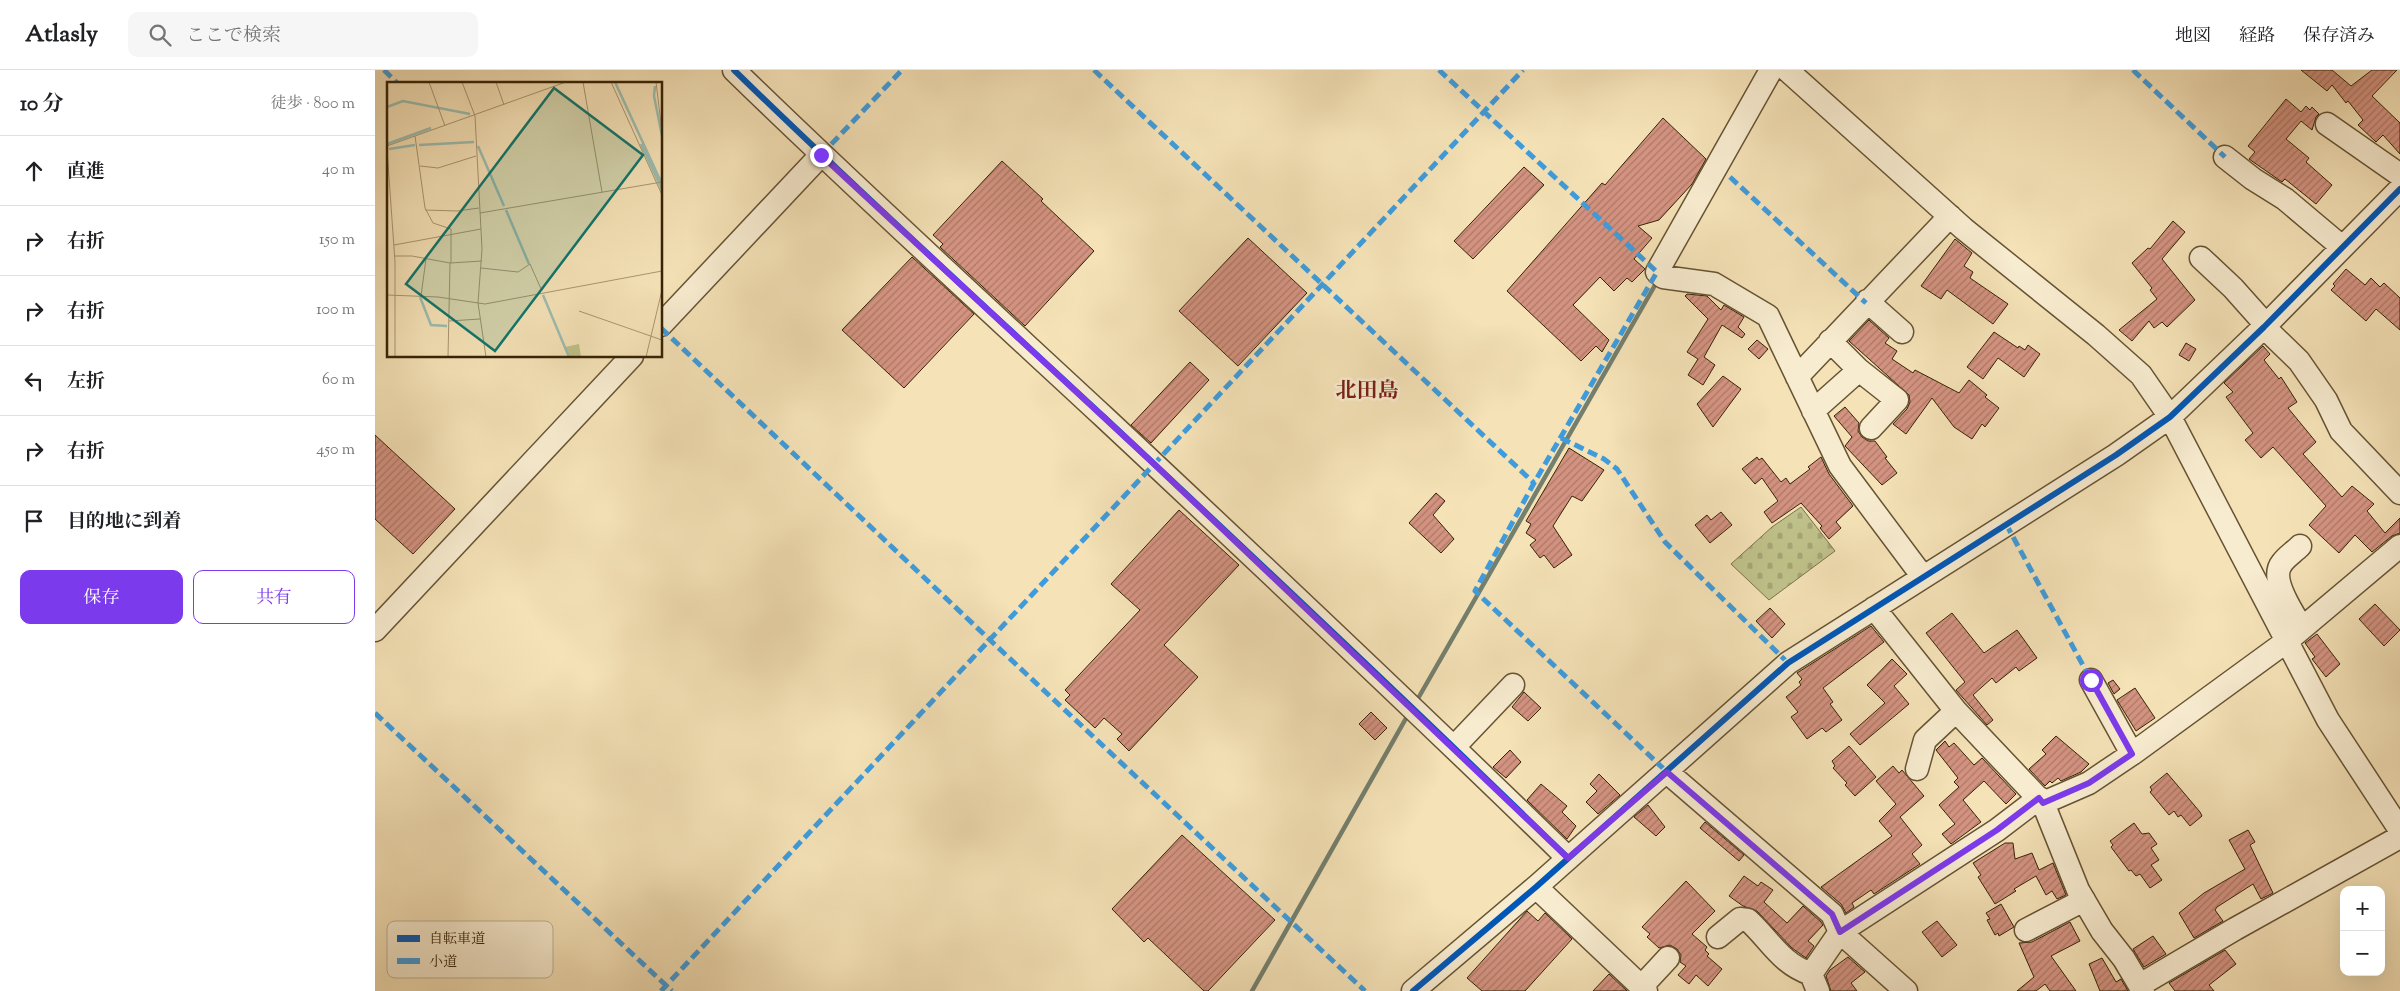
<!DOCTYPE html>
<html lang="ja">
<head>
<meta charset="utf-8">
<style>
	:root { --surface:#fff; --page:#f6f6f6; --text:#202124; --muted:#757577; --line:#e0e0e0; --accent:#7c3aed }
	body { margin:0; font-family:"Sorts Mill Goudy","Noto Serif JP",serif; background:var(--page); color:var(--text) }
	.controls { position:absolute; right:15px; bottom:15px; display:grid; overflow:hidden; border-radius:10px; box-shadow:0 5px 20px #0002 }
	.controls button { width:45px; height:45px; display:grid; place-items:center; padding:0; border:0; border-bottom:1px solid var(--line); background:var(--surface); color:var(--text); font:25px sans-serif }
	.stop { position:absolute; width:15px; height:15px; margin:-11px; border:4px solid #7c3aed; border-radius:50%; background:#fff }
	.stop.end { background:#7c3aed; border-color:#fff; box-shadow:0 1px 5px #0008 }
	.list { margin:0; padding:0; list-style:none }
	h2 { display:flex; justify-content:space-between; align-items:center; height:65px; margin:0; padding:0 20px; font-size:21px }
	h2 small { font-size:16px; font-weight:400; color:var(--muted) }
	.list li { display:grid; grid-template-columns:32px 1fr auto; gap:15px; align-items:center; box-sizing:border-box; height:70px; padding:0 20px; border-top:1px solid var(--line) }
	.list b { display:block; font-size:19px; white-space:nowrap }
	.list em { font-size:16px; font-style:normal; color:var(--muted) }
	.actions { display:flex; gap:10px; padding:15px 20px }
	.actions a { flex:1; padding:11px 0; border:1px solid var(--accent); border-radius:10px; text-align:center; font-size:18px; color:var(--accent) }
	.actions .main { background:var(--accent); color:#fff }
	.icon { flex:none; width:28px; height:28px; fill:none; stroke:currentColor; stroke-width:2; stroke-linecap:round; stroke-linejoin:round }
	.map { position:relative; flex:none; width:2025px; height:921px; overflow:hidden }
	header { display:flex; align-items:center; gap:30px; box-sizing:border-box; height:70px; padding:0 25px; background:var(--surface); border-bottom:1px solid var(--line) }
	header strong { font-size:24px }
	nav { display:flex; gap:28px; margin-inline-start:auto; font-size:18px }
	.search { width:350px; height:45px; background:var(--page); display:flex; align-items:center; gap:12px; box-sizing:border-box; padding:0 18px; border-radius:10px; color:var(--muted); font-size:19px }
	main { display:flex }
	aside { flex:1; background:var(--surface) }
	.map>svg:first-child { display:block }
	.cemetery { fill:url(#cemetery-stones); stroke:#7c7249 }
	.lines { fill:none; stroke-linecap:round; stroke-linejoin:round }
	.stream { stroke:#747f6d; stroke-width:4.5 }
	.building { fill:url(#building-hatch); stroke:#372307 }
	.minor-casing { stroke:#665333; stroke-width:25 }
	.minor { stroke:#f8ecd0; stroke-width:22 }
	.quiet { stroke:#3e9cdd; stroke-width:5; stroke-dasharray:10 5; stroke-linecap:butt }
	.cycleway-casing { stroke:#f8ecd0; stroke-width:9 }
	.cycleway { stroke:#0057b8; stroke-width:6 }
	.route { stroke:#7c3aed; stroke-width:6 }
	.labels { text-anchor:middle; dominant-baseline:central; stroke-width:5; stroke-linejoin:round; paint-order:stroke }
	.quarter-label { font-size:21px; font-weight:bold; fill:#7a1f14; stroke:#f8ecd0 }
	.inset-river { fill:none; stroke:#9cbdb1; stroke-width:2.5 }
	.inset-road { fill:none; stroke:#a99671; stroke-width:1 }
	.view { fill:#0f766e; fill-opacity:0.15; stroke:#0f766e; stroke-width:2.5 }
	.inset-edge { fill:none; stroke:#372307; stroke-width:2.5 }
	.key { fill:#f8ecd0; stroke:#beb094; stroke-width:1 }
	.key-label { font-size:14px; fill:#372307 }
</style>
</head>
<body>
<header>
<strong>Atlasly</strong>
<div class="search"><svg class="icon" aria-label="search" viewBox="0 0 24 24"><circle cx="10" cy="10" r="6"/><path d="M15 15l6 6"/></svg>ここで検索</div>
<nav><a>地図</a><a>経路</a><a>保存済み</a></nav>
</header>
<main>
<aside>
<h2>10 分<small>徒歩 · 800 m</small></h2>
<ul class="list">
<li><svg class="icon" aria-label="ahead" viewBox="0 0 24 24"><path d="M12 20V5M6 11l6-6 6 6"/></svg><div><b>直進</b></div><em>40 m</em></li>
<li><svg class="icon" aria-label="right" viewBox="0 0 24 24"><path d="M7 20v-9h11M14 6l5 5-5 5"/></svg><div><b>右折</b></div><em>150 m</em></li>
<li><svg class="icon" aria-label="right" viewBox="0 0 24 24"><path d="M7 20v-9h11M14 6l5 5-5 5"/></svg><div><b>右折</b></div><em>100 m</em></li>
<li><svg class="icon" aria-label="left" viewBox="0 0 24 24"><path d="M17 20v-9H6M10 6l-5 5 5 5"/></svg><div><b>左折</b></div><em>60 m</em></li>
<li><svg class="icon" aria-label="right" viewBox="0 0 24 24"><path d="M7 20v-9h11M14 6l5 5-5 5"/></svg><div><b>右折</b></div><em>450 m</em></li>
<li><svg class="icon" aria-label="arrive" viewBox="0 0 24 24"><path d="M6 21V4h12l-3 4 3 4H6"/></svg><div><b>目的地に到着</b></div></li>
</ul>
<div class="actions"><a class="main">保存</a><a>共有</a></div>
</aside>
<div class="map">
<svg width="2025" height="921" viewBox="0 0 2025 921">
	<defs>
		<pattern id="cemetery-stones" width="16" height="16" patternUnits="userSpaceOnUse" patternTransform="scale(1.25)"><rect width="16" height="16" fill="#c0c28b"/><path d="M2 7V4a2 2 0 0 1 4 0v3zM10 15v-3a2 2 0 0 1 4 0v3z" fill="#a6a676"/></pattern>
		<pattern id="building-hatch" width="6" height="6" patternUnits="userSpaceOnUse" patternTransform="scale(1.25)"><rect width="6" height="6" fill="#d49381"/><path d="M-1 1l2-2M0 6l6-6M5 7l2-2" fill="none" stroke="#ad7868"/></pattern>
	</defs>
	<rect width="100%" height="100%" fill="#f5e2b7"/>
	<filter id="stains"><feTurbulence type="fractalNoise" baseFrequency=".004" numOctaves="4"/><feColorMatrix values="0 0 0 0 .2 0 0 0 0 .09 0 0 0 0 .02 0 0 0 .5 -.17"/></filter>
	<radialGradient id="worn" r=".72"><stop offset=".6" stop-color="#630" stop-opacity="0"/><stop offset="1" stop-color="#630" stop-opacity=".3"/></radialGradient>
	<!-- cemetery -->
	<path class="cemetery" d="M1426,437L1460,481L1394,530L1356,494L1397,457Z"/>
	<g class="lines">
		<!-- stream -->
		<path class="stream" d="M1041,632L1283,210
			M877,921L1034,643"/>
	</g>
	<!-- building -->
	<path class="building" d="M1926,0H1957L1976,16L1997,0H2022L1997,26L2025,53V84L2008,65L2001,72L1983,55L1988,50L1973,31L1971,33L1957,15L1952,21Z
		M1911,29L1926,42L1931,36L1935,40L1937,37L1944,44L1941,47L1937,60L1926,51L1911,69L1934,88L1931,92L1957,115L1941,134L1910,109L1907,112L1874,89L1880,82L1873,76Z
		M1288,48L1331,89L1317,114L1284,150L1263,156L1277,168L1259,189L1270,199L1257,212L1252,208L1239,221L1225,207L1198,235L1234,270L1227,282L1221,276L1206,291L1132,221L1227,113L1230,115Z
		M627,91L668,129L666,131L719,181L650,256L565,177L568,174L558,165Z
		M1149,97L1169,115L1098,189L1079,171Z
		M1798,151L1810,162L1787,189L1820,230L1792,257L1787,252L1779,258L1774,251L1757,271L1744,260L1782,229L1775,220L1777,218L1757,193L1773,178L1775,179Z
		M873,168L932,223L863,296L804,241Z
		M1580,169L1597,183L1589,196L1598,202L1595,208L1633,234L1618,254L1572,220L1566,229L1546,216Z
		M537,187L599,244L529,318L467,260Z
		M1971,199L1990,215L1996,208L2005,217L2009,213L2025,228V260L2001,239L1991,251L1956,220L1960,216L1958,214Z
		M1312,224L1332,226L1346,240L1349,235L1369,247L1363,257L1370,264L1367,268L1347,255L1329,287L1340,295L1328,315L1313,305L1323,289L1312,282L1333,249L1310,226Z
		M1494,250L1514,268L1510,273L1522,281L1517,289L1538,303L1540,300L1584,323L1594,310L1612,325L1610,327L1624,338L1610,357L1607,354L1597,369L1579,357L1557,328L1531,364L1518,354L1532,339L1535,332L1534,325L1474,271Z
		M1619,262L1643,278L1644,276L1650,280L1653,275L1665,284L1649,307L1623,288L1608,309L1592,297Z
		M1382,270L1393,279L1384,289L1373,279Z
		M1811,273L1821,279L1814,291L1804,285Z
		M1888,276L1895,284L1889,290L1904,309L1906,307L1922,332L1913,338L1941,372L1928,384L1967,427L1977,416L1999,434L1992,441L2010,463L2025,448V463L2017,466L1997,482L1980,465L1964,483L1934,455L1951,436L1898,377L1886,388L1870,370L1878,363L1851,327L1858,322L1849,313Z
		M815,292L834,310L776,373L756,355Z
		M1348,306L1366,319L1338,357L1322,334Z
		M1470,337L1484,353L1483,361L1487,367L1493,371H1500L1512,387L1510,388L1522,403L1507,415L1470,376L1477,367L1459,346Z
		M0,365L80,439L38,484L0,449Z
		M1194,378L1229,400L1207,431L1197,426L1178,456L1197,485L1179,498L1169,485L1165,488L1155,475L1161,470L1151,463L1156,454L1151,451Z
		M1382,387L1384,390L1387,388L1406,412L1411,408L1415,414L1435,399L1433,397L1446,387L1454,404L1478,436L1461,452L1466,458L1454,469L1445,458L1447,456L1426,433L1397,453L1389,442L1403,431L1387,408L1380,414L1367,399Z
		M1061,423L1070,431L1058,445L1079,469L1066,483L1034,453Z
		M804,440L864,495L789,575L823,607L754,681L742,669L747,664L729,648L720,658L690,630L695,625L690,620L765,540L736,514Z
		M1346,442L1357,455L1335,473L1320,455L1332,445L1336,450Z
		M2000,534L2025,560L2009,576L1984,549Z
		M1395,538L1410,554L1397,568L1381,551Z
		M1577,543L1609,583L1642,560L1662,588L1644,601L1641,597L1621,613L1617,608L1598,625L1618,650L1612,655L1581,620L1590,612L1551,563Z
		M1496,556L1509,572L1448,618L1458,632L1455,634L1467,650L1451,662L1447,658L1432,669L1416,647L1423,642L1411,627L1426,615L1424,612L1427,609L1422,603Z
		M1942,564L1965,594L1951,607L1937,589L1940,587L1930,573Z
		M1517,589L1532,604L1519,616L1534,634L1485,675L1475,664L1510,633L1492,615Z
		M1738,610L1745,619L1739,624L1733,613Z
		M1760,618L1780,648L1761,661L1742,630Z
		M1149,622L1166,638L1153,651L1137,637Z
		M996,642L1012,658L1000,670L984,654Z
		M1681,666L1714,694L1706,702L1686,711L1683,708L1677,713L1675,711L1670,716L1654,699L1671,684L1667,680Z
		M1570,671L1574,677L1579,673L1599,695L1607,688L1641,724L1631,734L1609,711L1588,730L1606,752L1576,774L1567,764L1580,754L1564,735L1584,717L1579,712L1583,708L1561,680Z
		M1474,676L1501,707L1480,726L1470,715L1472,713L1458,698L1460,696L1457,691Z
		M1135,680L1146,692L1131,708L1118,697Z
		M1518,696L1524,703L1527,700L1549,726L1525,747L1547,775L1537,784L1545,794L1499,824L1496,820L1477,833L1479,837L1471,843L1466,834L1446,817L1517,766L1504,751L1521,734L1501,711Z
		M1792,703L1825,742L1827,746L1815,756L1806,745L1803,747L1799,741L1794,745L1775,722L1777,720L1775,717Z
		M1224,704L1245,725L1223,744L1211,732L1222,721L1215,714Z
		M1166,714L1192,736L1187,742L1201,756L1192,769L1152,730Z
		M1273,735L1290,757L1281,766L1259,747Z
		M1330,752L1369,785L1364,791L1325,758Z
		M1759,753L1767,764L1774,763L1782,774L1776,778L1784,790L1776,795L1787,810L1775,818L1765,804L1761,806L1756,800L1754,801L1736,777L1738,775L1735,771Z
		M1873,760L1880,772L1875,775L1898,823L1886,829L1878,814L1842,837L1840,840L1848,851L1819,868L1804,843L1829,823L1870,799L1854,770Z
		M807,765L900,850L833,921H829L773,868L769,872L737,839Z
		M1630,773H1638L1640,789L1657,783L1664,800L1678,793L1691,825L1682,829L1677,821L1671,825L1661,806L1639,819L1641,821L1620,834L1603,807L1606,805L1598,793Z
		M1369,806L1383,816L1386,812L1398,820L1389,832L1412,853L1428,836L1446,852L1448,855L1433,871L1439,876L1431,888L1417,878L1382,841L1368,836L1354,826Z
		M1311,811L1340,841L1317,864L1332,877L1330,880L1334,884L1332,886L1347,899L1333,916L1321,905L1314,914L1303,905L1311,896L1305,892L1306,885L1302,879L1295,875L1284,878L1272,867L1275,864L1267,857Z
		M1626,834L1639,857L1624,866L1623,863L1620,865L1612,850L1615,849L1611,843Z
		M1152,841L1163,851L1170,843L1197,869L1150,921H1107L1092,908Z
		M1562,851L1582,875L1567,887L1547,862Z
		M1695,852L1705,871L1676,886L1701,921H1675L1670,914L1661,921H1642L1659,907L1644,873L1657,872Z
		M1778,866L1791,884L1769,897L1758,879Z
		M1850,880L1861,894L1834,915L1839,921H1800L1794,913Z
		M1473,887L1490,902L1476,913L1482,921H1456L1451,906L1455,900Z
		M1727,888L1741,912L1746,909L1753,921H1725L1714,894Z
		M1234,904L1252,921H1218Z"/>
	<g class="lines">
		<defs>
			<path id="minor" d="M359,0C480,118 605,232 729,347C885,493 1040,639 1193,788
				M1396,0L1282,202L1288,207L1339,214L1393,246L1465,396L1548,507
				M1412,0L1589,159L1721,265L1766,305L1795,347L1953,650L2025,760
				M1952,54L2025,105
				M1850,87L1878,109L1910,129L1967,177
				M1826,188L1858,218L1891,255
				M1492,231L1527,262
				M286,255L446,85
				M1889,257L1924,291L1951,330L1966,361L2025,423
				M1455,271L1484,300L1522,330L1496,358
				M1422,307L1575,146
				M1438,341L1484,300
				M1925,476C1919,482 1911,487 1907,493C1894,509 1918,543 1927,558
				M1499,538L1581,641L1668,733L1703,820L1727,861L1749,889L1768,921
				M0,560L257,286
				M1716,610L1757,684
				M1079,677L1138,615
				M1542,699L1550,670L1581,641
				M1292,702L1457,844L1465,862L1531,921
				M1668,733L1714,713L1757,684L1912,571L2025,476
				M1161,817L1271,921
				M1651,860L1709,830
				M1343,867L1365,849L1373,850C1396,871 1405,893 1436,904
				M1765,915L1860,859L2025,767
				M1267,916L1293,888
				M1038,921L1161,817L1413,593L1741,385L1795,347L1889,257L2025,119
				M1443,921L1436,904L1465,862L1622,760L1664,728"/>
		</defs>
		<!-- minor casing -->
		<use href="#minor" class="minor-casing"/>
		<!-- minor -->
		<use href="#minor" class="minor"/>
		<!-- quiet -->
		<path class="quiet" d="M9,0L23,14
			M719,0L1159,413
			M1064,0L1282,202L1159,413L1100,521L1292,702
			M1758,0L1850,87
			M446,85L527,0
			M1355,107L1491,233
			M286,258L615,570L990,921
			M1186,368L1229,389L1242,399L1290,472L1413,593
			M1631,454L1716,610
			M0,643L297,921
			M286,921L1148,0"/>
		<defs>
			<path id="cycleway" d="M359,0C480,118 605,232 729,347C885,493 1040,639 1193,788
				M1038,921L1161,817L1413,593L1741,385L1795,347L1889,257L2025,119"/>
		</defs>
		<!-- cycleway casing -->
		<use href="#cycleway" class="cycleway-casing"/>
		<!-- cycleway -->
		<use href="#cycleway" class="cycleway"/>
	</g>
	<g class="lines">
		<!-- route -->
		<path class="route" d="M446,85L779,394L1193,788L1292,702L1457,844L1465,862L1622,760L1664,728L1668,733L1714,713L1757,684L1716,610"/>
	</g>
	<g class="labels">
		<!-- quarter labels -->
		<g class="quarter-label">
			<text x="992" y="322">北田島</text>
		</g>
	</g>
	<!-- overview -->
	<g transform="translate(12 12)">
		<rect width="275" height="275" fill="#f5e2b7"/>
		<path d="M192,262L194,275H182L178,265Z" fill="#c0c28b"/>
		<path class="inset-river" d="M228,0L275,102M268,4L267,14L275,54M0,25L16,19L83,32M0,62L44,46M254,62L275,108M32,63L87,60M91,64L117,124M2,67L28,63M119,128L142,182M156,213L182,275M33,215L44,243L60,244"/>
		<path class="inset-road" d="M42,0L58,44M75,0L88,34L95,167L91,221L99,275M109,0L117,23M196,0L215,110M224,0L275,113M269,0L275,50M28,54L38,126L46,141L64,147V181M0,64L179,0M0,67L8,180V275M33,84L51,86L89,74M38,128L70,129L92,126M93,131L275,100M7,163L94,147M7,174H25L63,181L95,179M94,186L131,190L143,182L155,209M0,213L51,215L98,222L275,189M34,214L39,177M192,229L275,258M62,239L93,237M61,275L63,181M259,275L275,208"/>
		<path class="view" d="M167,6L256,73L108,269L19,202Z"/>
		<rect width="275" height="275" class="inset-edge"/>
	</g>
	<!-- legend -->
	<rect x="12" y="851" width="166" height="57" rx="8" class="key"/>
	<rect x="22" y="865" width="23" height="7" fill="#0057b8"/>
	<rect x="22" y="888" width="23" height="6" fill="#3e9cdd"/>
	<g class="key-label">
		<text x="54" y="873">自転車道</text>
		<text x="54" y="896">小道</text>
	</g>
	<rect width="100%" height="100%" filter="url(#stains)"/>
	<rect width="100%" height="100%" fill="url(#worn)"/>
</svg>
<div class="controls">
<button>+</button>
<button>−</button>
</div>
<div class="stop" style="left:1716px;top:610px"></div>
<div class="stop end" style="left:446px;top:85px"></div>
</div>
</main>
</body>
</html>
